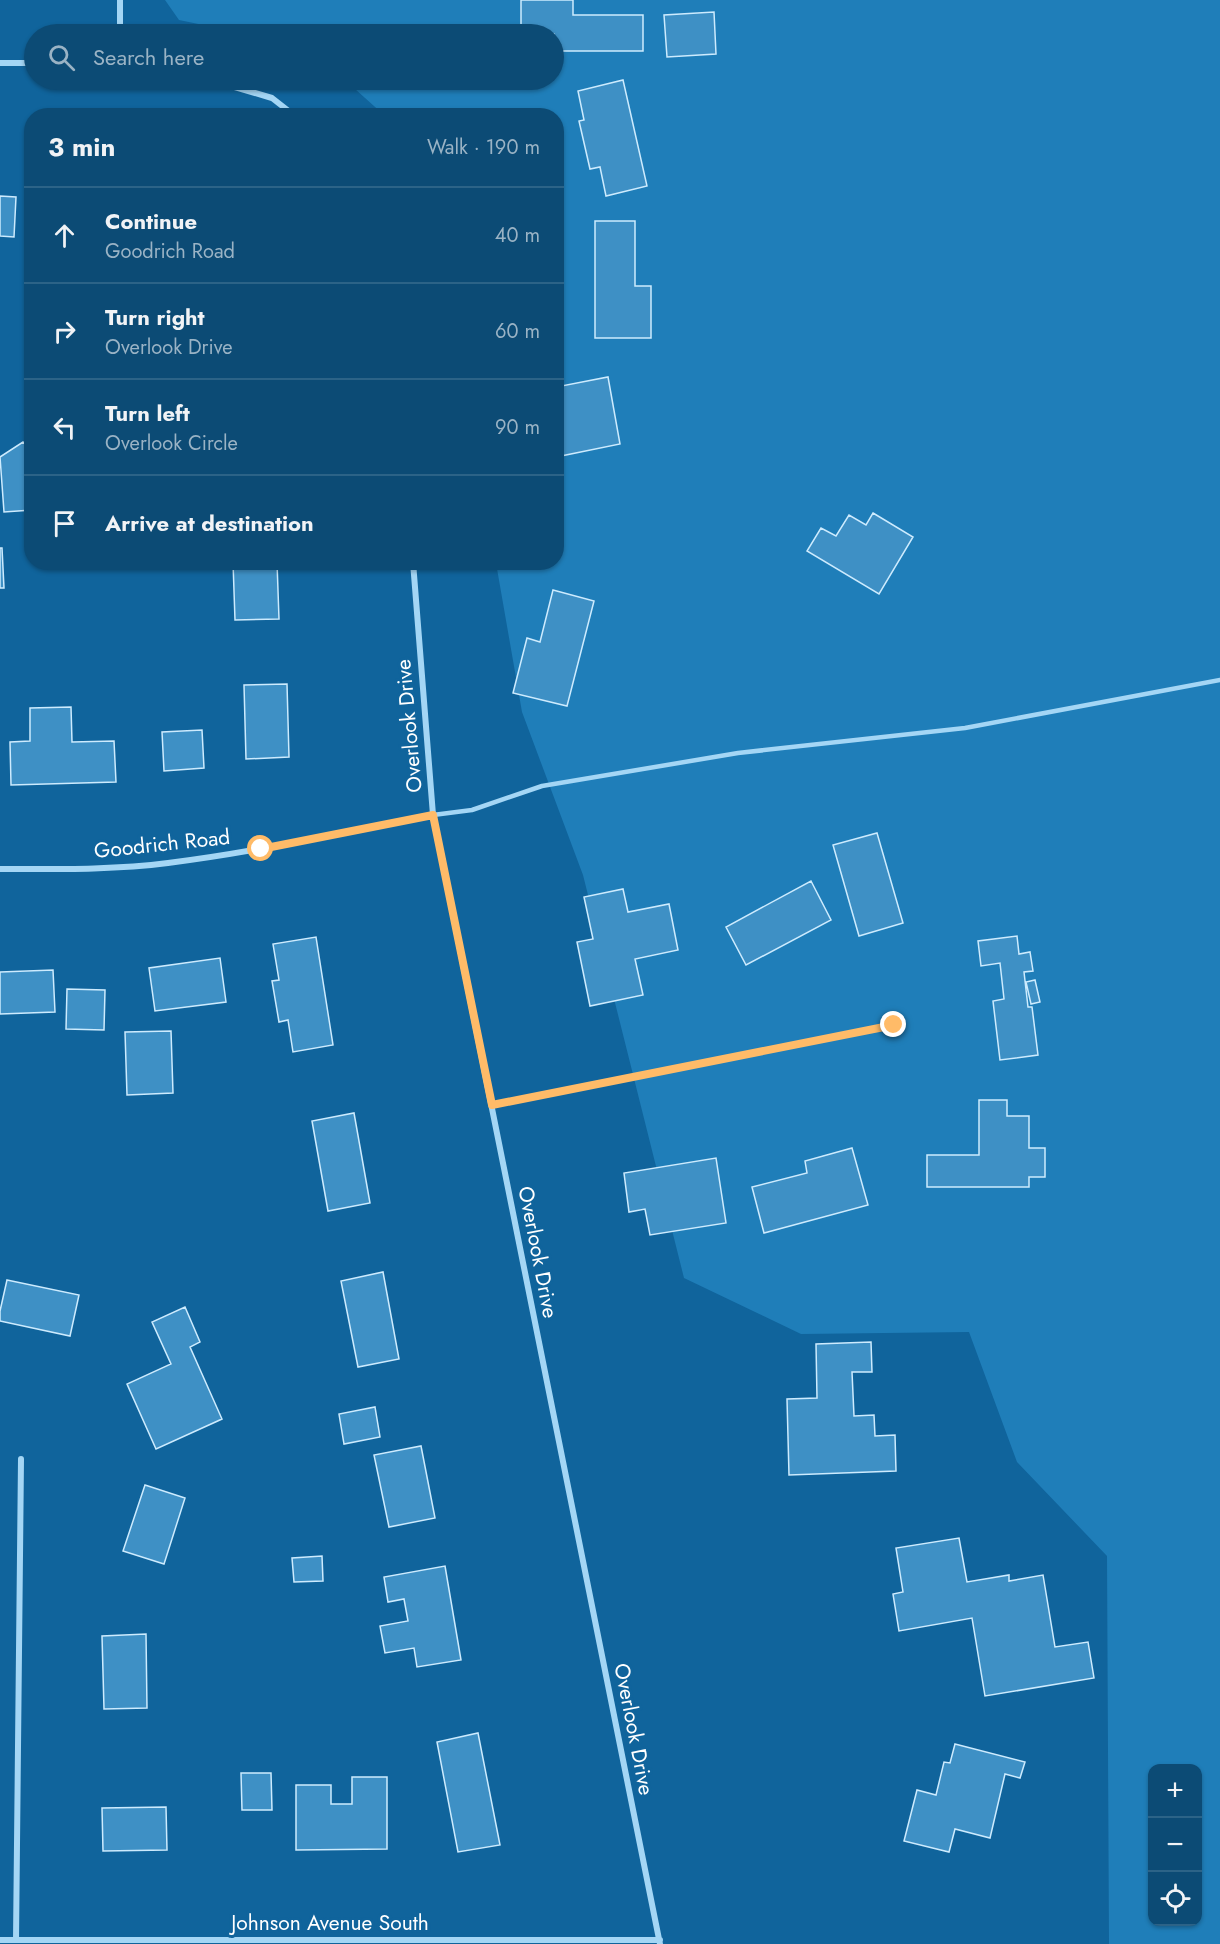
<!DOCTYPE html>
<html lang="en">
<head>
<meta charset="utf-8">
<style>
	:root { --surface:#0c4b75; --page:#15527a; --text:#f1f3f6; --muted:#9ab3c5; --line:#2c6387 }
	body { margin:0; font-family:Jost,sans-serif; background:var(--page); color:var(--text) }
	.controls { position:absolute; right:18px; bottom:18px; display:grid; overflow:hidden; border-radius:12px; box-shadow:0 2px 4px #0004 }
	.controls button { width:54px; height:54px; display:grid; place-items:center; padding:0; border:0; border-bottom:2px solid var(--line); background:var(--surface); color:var(--text); font:30px sans-serif }
	.stop { position:absolute; width:18px; height:18px; margin:-14px; border:4px solid #ffbb68; border-radius:50%; background:#fff }
	.stop.end { background:#ffbb68; border-color:#fff; box-shadow:0 2px 6px #0008 }
	.list { margin:0; padding:0; list-style:none }
	h2 { display:flex; justify-content:space-between; align-items:center; height:78px; margin:0; padding:0 24px; font-size:26px }
	h2 small { font-size:20px; font-weight:400; color:var(--muted) }
	.list li { display:grid; grid-template-columns:39px 1fr auto; gap:18px; align-items:center; box-sizing:border-box; height:96px; padding:0 24px; border-top:2px solid var(--line) }
	.list b { display:block; font-size:22px; white-space:nowrap }
	.list p { margin:0; font-size:20px; white-space:nowrap; color:var(--muted) }
	.list em { font-size:20px; font-style:normal; color:var(--muted) }
	.icon { flex:none; width:33px; height:33px; fill:none; stroke:currentColor; stroke-width:2; stroke-linecap:round; stroke-linejoin:round }
	.map { position:relative; flex:none; width:1220px; height:1944px; overflow:hidden }
	.search { position:absolute; background:var(--surface); box-shadow:0 2px 4px #0004; left:24px; top:24px; width:540px; height:66px; display:flex; align-items:center; gap:15px; box-sizing:border-box; padding:0 21px; border-radius:33px; color:var(--muted); font-size:22px }
	.panel { position:absolute; background:var(--surface); box-shadow:0 2px 4px #0004; left:24px; top:108px; width:540px; height:462px; border-radius:24px }
	.map>svg:first-child { display:block }
	.green { fill:#1f7eb9; fill-rule:evenodd }
	.building { fill:#3e90c5; stroke:#cdebfe; stroke-width:1.5 }
	.lines { fill:none; stroke-linecap:round; stroke-linejoin:round }
	.lane { stroke:#a4d6f5; stroke-width:4.5 }
	.street { stroke:#a4d6f5; stroke-width:6 }
	.route { stroke:#ffbb68; stroke-width:8 }
	.labels { text-anchor:middle; dominant-baseline:central; stroke-width:6; stroke-linejoin:round; paint-order:stroke }
	.street-label { font-size:21px; fill:#fff; stroke:#10649c }
</style>
</head>
<body>
<div class="map">
<svg width="1220" height="1944" viewBox="0 0 1220 1944">
	<rect width="100%" height="100%" fill="#10649c"/>
	<!-- green -->
	<path class="green" d="M165,0H1220V1944H1109L1107,1556L1017,1462L969,1332L801,1334L684,1278L583,875L522,712L496,563L556,562V116L384,115L345,80H554V34H247L179,20ZM1152,1768H1198V1922H1152Z"/>
	<!-- building -->
	<path class="building" d="M521,0H573V15H643V51H554V34H521Z
		M714,12L716,54L667,57L664,15Z
		M623,80L647,186L606,196L600,167L590,169L579,121L584,120L578,91Z
		M0,196L16,197L14,237L0,236Z
		M595,221H635V286H651V338H595Z
		M608,377L620,444L556,457V387Z
		M23,442L32,451V510L4,512L0,457Z
		M873,513L913,537L879,594L807,551L821,528L836,536L849,515L866,525Z
		M0,548H2L4,588H0Z
		M233,562H277L279,619L235,620Z
		M553,590L594,601L567,706L513,693L527,638L540,642Z
		M287,684L289,757L246,759L244,685Z
		M71,707L72,742L114,741L116,782L11,785L10,742L30,741V708Z
		M202,730L204,768L164,771L162,732Z
		M877,833L903,923L859,936L833,845Z
		M811,881L831,920L746,965L726,927Z
		M623,889L628,912L669,904L678,950L635,959L643,995L590,1006L577,942L593,939L584,897Z
		M1017,936L1019,954L1030,952L1033,971L1024,972L1028,1007H1032L1038,1055L1000,1060L993,1001L1004,999L1000,963L981,966L978,941Z
		M316,937L333,1045L293,1052L288,1020L279,1022L272,981L279,980L273,944Z
		M220,958L226,1002L155,1011L149,968Z
		M53,970L55,1012L0,1014V972Z
		M1035,980L1040,1002L1031,1004L1026,982Z
		M67,989L105,990L104,1030L66,1029Z
		M171,1031L173,1093L127,1095L125,1032Z
		M979,1100H1007V1116H1029V1148H1045V1177H1029V1187H927V1155H979Z
		M354,1113L370,1203L328,1211L312,1121Z
		M852,1148L868,1205L764,1233L752,1187L807,1173L805,1161Z
		M716,1158L726,1223L650,1235L645,1209L629,1212L624,1173Z
		M383,1272L399,1359L358,1367L341,1281Z
		M7,1280L79,1295L70,1336L0,1321V1311Z
		M185,1307L200,1342L190,1347L222,1419L156,1449L127,1384L171,1364L152,1322Z
		M871,1342L872,1372H852L854,1416L874,1415L875,1436L895,1435L896,1471L789,1475L787,1399L817,1398L816,1344Z
		M375,1407L380,1437L344,1444L339,1414Z
		M421,1446L435,1518L389,1527L374,1455Z
		M145,1485L185,1498L164,1564L123,1551Z
		M959,1538L967,1582L1009,1575V1581L1043,1575L1055,1647L1088,1642L1094,1678L985,1696L972,1618L899,1631L893,1594L903,1592L896,1548Z
		M322,1556L323,1581L294,1582L292,1558Z
		M445,1566L461,1660L417,1667L414,1648L385,1653L380,1626L408,1621L404,1599L388,1602L384,1577Z
		M146,1634L147,1708L104,1709L102,1636Z
		M478,1733L500,1845L458,1852L437,1742Z
		M955,1744L1025,1762L1020,1778L1005,1774L990,1838L955,1829L949,1852L904,1841L917,1790L936,1795L944,1762L950,1763Z
		M241,1773H271L272,1810H242Z
		M352,1777H387V1849L296,1850V1785H331V1804H352Z
		M166,1807L167,1850L103,1851L102,1808Z"/>
	<g class="lines">
		<!-- lane -->
		<path class="lane" d="M433,815L472,810L542,786L738,753L965,728L1220,680"/>
		<!-- street -->
		<path class="street" d="M120,34V0
			M0,63H34
			M211,80L272,98L295,116
			M413,562L433,815L660,1944
			M0,869C56,869 113,870 168,863C257,852 345,832 433,815
			M492,1105L894,1025
			M0,1940H660
			M16,1940L21,1459"/>
	</g>
	<g class="lines">
		<!-- route -->
		<path class="route" d="M261,849L433,815L492,1105L894,1025"/>
	</g>
	<g class="labels">
		<!-- street labels -->
		<g class="street-label">
			<text transform="translate(409 726) rotate(-95)">Overlook Drive</text>
			<text transform="translate(162 844) rotate(-6)">Goodrich Road</text>
			<text transform="translate(538 1252) rotate(79)">Overlook Drive</text>
			<text transform="translate(634 1729) rotate(79)">Overlook Drive</text>
			<text x="330" y="1923">Johnson Avenue South</text>
		</g>
	</g>
</svg>
<div class="controls">
<button>+</button>
<button>−</button>
<button><svg class="icon" aria-label="locate" viewBox="0 0 24 24"><circle cx="12" cy="12" r="6"/><path d="M12 2v4M12 18v4M2 12h4M18 12h4"/></svg></button>
</div>
<div class="stop" style="left:261px;top:849px"></div>
<div class="stop end" style="left:894px;top:1025px"></div>
<div class="search"><svg class="icon" aria-label="search" viewBox="0 0 24 24"><circle cx="10" cy="10" r="6"/><path d="M15 15l6 6"/></svg>Search here</div>
<section class="panel">
<h2>3 min<small>Walk · 190 m</small></h2>
<ul class="list">
<li><svg class="icon" aria-label="ahead" viewBox="0 0 24 24"><path d="M12 20V5M6 11l6-6 6 6"/></svg><div><b>Continue</b><p>Goodrich Road</p></div><em>40 m</em></li>
<li><svg class="icon" aria-label="right" viewBox="0 0 24 24"><path d="M7 20v-9h11M14 6l5 5-5 5"/></svg><div><b>Turn right</b><p>Overlook Drive</p></div><em>60 m</em></li>
<li><svg class="icon" aria-label="left" viewBox="0 0 24 24"><path d="M17 20v-9H6M10 6l-5 5 5 5"/></svg><div><b>Turn left</b><p>Overlook Circle</p></div><em>90 m</em></li>
<li><svg class="icon" aria-label="arrive" viewBox="0 0 24 24"><path d="M6 21V4h12l-3 4 3 4H6"/></svg><div><b>Arrive at destination</b></div></li>
</ul>
</section>
</div>
</body>
</html>
